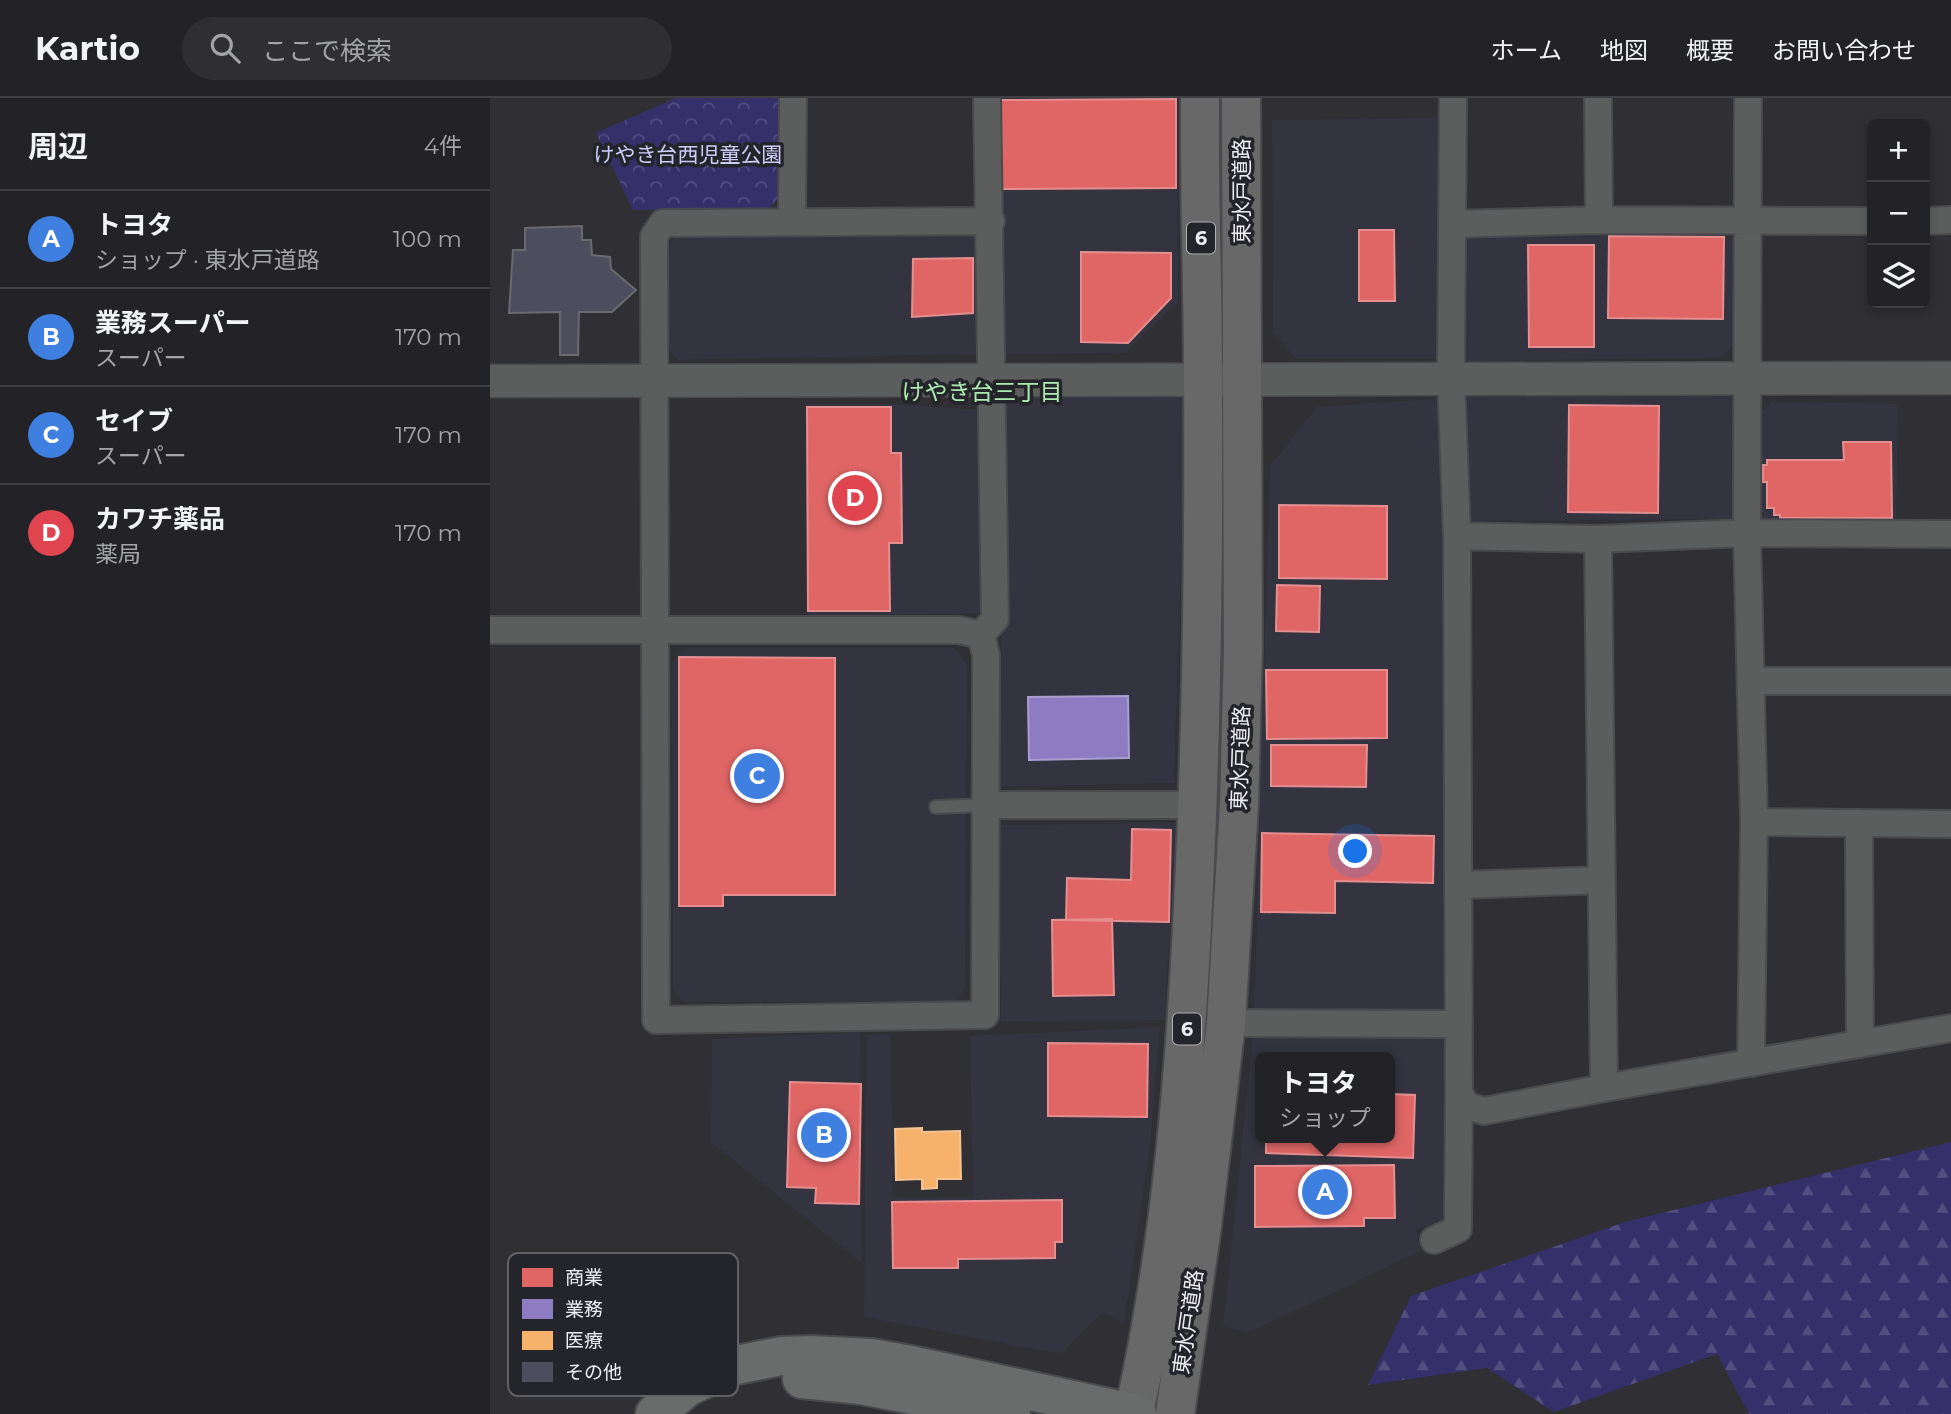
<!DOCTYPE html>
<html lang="ja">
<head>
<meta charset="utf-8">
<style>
	:root { --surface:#232327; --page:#2f2f33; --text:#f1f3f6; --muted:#a3a4a7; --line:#404044; --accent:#aaaaaf }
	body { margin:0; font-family:Montserrat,"Noto Sans JP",sans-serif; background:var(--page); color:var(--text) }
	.controls { position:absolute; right:21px; top:21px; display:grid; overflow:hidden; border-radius:10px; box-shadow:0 4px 10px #0003 }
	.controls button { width:63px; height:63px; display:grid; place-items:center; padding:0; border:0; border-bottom:2px solid var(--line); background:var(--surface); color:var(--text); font:35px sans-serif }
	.you { position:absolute; left:866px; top:754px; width:24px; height:24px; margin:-18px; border:5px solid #fff; border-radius:50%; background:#1a73e8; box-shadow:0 0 0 10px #1a73e833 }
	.badge { display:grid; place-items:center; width:46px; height:46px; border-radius:50%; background:var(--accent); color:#fff; font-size:23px; font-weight:700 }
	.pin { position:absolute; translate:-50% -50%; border:4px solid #fff; box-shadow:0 2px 7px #0006 }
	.popup { position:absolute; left:765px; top:954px; width:140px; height:91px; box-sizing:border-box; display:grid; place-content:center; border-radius:10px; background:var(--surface); filter:drop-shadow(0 2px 5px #0005); font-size:23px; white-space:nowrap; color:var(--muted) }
	.popup b { font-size:26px; color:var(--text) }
	.popup::after { content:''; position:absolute; left:50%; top:100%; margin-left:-14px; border:14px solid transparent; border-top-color:var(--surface) }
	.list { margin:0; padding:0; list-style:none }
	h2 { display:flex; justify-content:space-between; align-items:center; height:91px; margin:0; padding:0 28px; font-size:30px }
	h2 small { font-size:23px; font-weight:400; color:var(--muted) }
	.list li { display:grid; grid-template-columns:46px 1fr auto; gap:21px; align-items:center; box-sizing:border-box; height:98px; padding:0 28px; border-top:2px solid var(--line) }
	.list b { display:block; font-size:26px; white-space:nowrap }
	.list p { margin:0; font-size:23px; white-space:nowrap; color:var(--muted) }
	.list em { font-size:23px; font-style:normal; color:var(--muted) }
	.icon { flex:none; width:38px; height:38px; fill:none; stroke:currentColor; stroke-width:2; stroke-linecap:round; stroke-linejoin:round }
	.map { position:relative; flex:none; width:1461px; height:1316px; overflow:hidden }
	header { display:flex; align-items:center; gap:42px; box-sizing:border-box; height:98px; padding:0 35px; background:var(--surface); border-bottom:2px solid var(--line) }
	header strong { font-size:33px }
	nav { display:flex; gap:38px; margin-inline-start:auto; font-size:24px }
	.search { width:490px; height:63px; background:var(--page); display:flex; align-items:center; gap:18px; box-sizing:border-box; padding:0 24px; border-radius:38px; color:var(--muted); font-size:26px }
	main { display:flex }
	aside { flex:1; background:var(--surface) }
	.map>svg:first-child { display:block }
	.built { fill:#343440; fill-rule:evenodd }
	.forest { fill:url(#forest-firs) }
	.park { fill:url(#park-crowns) }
	.shops { fill:#e06666; stroke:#e48e90; stroke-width:2 }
	.offices { fill:#8e7cc3; stroke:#aa9ed1; stroke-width:2 }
	.health { fill:#f6b26b; stroke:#f3c393; stroke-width:2 }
	.building { fill:#4e4d5e; stroke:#6a6a6e; stroke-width:2 }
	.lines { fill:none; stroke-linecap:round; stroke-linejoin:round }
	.service-casing { stroke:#4a4a4e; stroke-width:16 }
	.minor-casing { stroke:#4a4a4e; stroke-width:30 }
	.tertiary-casing { stroke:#4a4a4e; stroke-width:35 }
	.trunk-casing { stroke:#4a4a4e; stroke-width:42 }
	.motorway-casing { stroke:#4a4a4e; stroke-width:42 }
	.service { stroke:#5c5d5d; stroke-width:12 }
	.minor { stroke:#5c5d5d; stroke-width:26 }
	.tertiary { stroke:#5c5d5d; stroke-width:32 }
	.trunk { stroke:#686868; stroke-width:38 }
	.motorway { stroke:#6a6b6b; stroke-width:38 }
	.labels { text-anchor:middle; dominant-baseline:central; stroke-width:7; stroke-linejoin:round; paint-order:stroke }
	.shield { fill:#24242b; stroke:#b0b0b6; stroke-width:2 }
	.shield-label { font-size:19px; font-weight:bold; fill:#ececf1 }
	.park-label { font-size:21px; fill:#cbccf8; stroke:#24242b }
	.street-label { font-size:21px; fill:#ececf1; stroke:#24242b }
	.neighbourhood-label { font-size:23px; fill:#adeab0; stroke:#24242b }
	.key { fill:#24242b; stroke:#606066; stroke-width:2 }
	.key-label { font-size:19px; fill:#ececf1 }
</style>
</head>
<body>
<header>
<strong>Kartio</strong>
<div class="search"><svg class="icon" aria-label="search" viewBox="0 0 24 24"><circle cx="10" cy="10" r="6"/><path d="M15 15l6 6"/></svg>ここで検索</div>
<nav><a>ホーム</a><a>地図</a><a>概要</a><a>お問い合わせ</a></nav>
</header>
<main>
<aside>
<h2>周辺<small>4件</small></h2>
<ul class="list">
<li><span class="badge" style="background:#3f7fe0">A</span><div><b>トヨタ</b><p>ショップ · 東水戸道路</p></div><em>100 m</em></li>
<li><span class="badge" style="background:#3f7fe0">B</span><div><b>業務スーパー</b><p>スーパー</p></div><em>170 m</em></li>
<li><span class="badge" style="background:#3f7fe0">C</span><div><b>セイブ</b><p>スーパー</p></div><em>170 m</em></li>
<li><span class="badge" style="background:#e0444e">D</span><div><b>カワチ薬品</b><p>薬局</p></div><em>170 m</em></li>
</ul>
</aside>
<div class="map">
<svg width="1461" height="1316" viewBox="0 0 1461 1316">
	<defs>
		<pattern id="forest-firs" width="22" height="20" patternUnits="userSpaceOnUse" patternTransform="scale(1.75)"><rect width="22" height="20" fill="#35306a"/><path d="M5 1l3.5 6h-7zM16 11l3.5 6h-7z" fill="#524e80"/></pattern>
		<pattern id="park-crowns" width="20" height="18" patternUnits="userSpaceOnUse" patternTransform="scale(1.75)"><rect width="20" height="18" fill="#35306a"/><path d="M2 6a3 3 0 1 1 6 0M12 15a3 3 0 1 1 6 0" fill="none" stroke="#524e80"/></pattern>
	</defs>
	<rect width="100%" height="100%" fill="#2f2f34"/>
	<!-- built -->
	<path class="built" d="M509,0H687L688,204L635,255L512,256Z
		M951,20L953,261H806L783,234L782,22Z
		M1230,135L1245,145V244L1233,260L978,263L976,139Z
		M186,138H492L493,256L188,262L176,247L177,150Z
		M1246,293L1248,421L978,423L977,295Z
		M696,294L684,685L508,689L517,300Z
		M954,300V920L764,918L780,368L827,309Z
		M1282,304L1408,306L1406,429L1277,425L1269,415L1267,318Z
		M316,306H397L496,312L492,515L317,518Z
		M194,550H464L477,567L475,890L465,904H193L183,891L182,564Z
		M685,725L675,922L511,923L509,727Z
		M670,929L660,1048L634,1226L612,1214L571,1256L374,1219L376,937L401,936L403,1099L483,1100L480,938Z
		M370,934L372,1165L221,1044L222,941Z
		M956,935V1119L926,1132L931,1153L758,1235L733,1228L763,937ZM770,959H900V1040H770Z"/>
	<!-- forest -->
	<path class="forest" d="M1461,1044V1316H1259L1227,1256L1064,1314L997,1270L878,1287L921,1198L1135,1124Z"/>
	<!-- park -->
	<path class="park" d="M186,0H290V98L279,111L143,112L106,35Z"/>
	<!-- shops -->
	<path class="shops" d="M686,1V90L512,91L511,2Z
		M869,132H904L905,203H869Z
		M1119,138L1234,139L1233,221L1118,220Z
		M1038,147H1104V249H1039Z
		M591,154L681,155V200L638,245L591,244Z
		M483,160V215L422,219L423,161Z
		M1079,307L1169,308L1168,415L1078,414Z
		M317,309H401V355H411L412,445H399L400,513H318Z
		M1353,344H1401L1402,420H1290V417H1284V410H1277V384H1273V367H1277V362H1354Z
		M789,407L897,408V481L789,480Z
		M787,487L830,488L829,534L786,533Z
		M189,559L345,560V797H233V808H189Z
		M776,572H897V640L777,641Z
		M781,647H877L876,689L781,688Z
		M642,731L681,732L679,824L576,822L577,780L641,782Z
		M772,735L944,738L943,785L845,783V815L771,814Z
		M622,821L624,897L563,898L562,822Z
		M558,945L658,946L657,1019L558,1018Z
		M300,984L371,986L369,1106L325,1105L326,1090L297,1089Z
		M900,996L925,997L923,1060L776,1055V1040H900Z
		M904,1067L905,1120H874V1128L765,1129V1068Z
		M572,1102V1144H565V1160L468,1161V1170H403L402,1104Z"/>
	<!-- offices -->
	<path class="offices" d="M638,598L639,660L539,662L538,599Z"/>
	<!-- health -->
	<path class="health" d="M432,1030V1034L470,1033L471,1081H447V1090L432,1091V1081L406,1082L405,1031Z"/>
	<!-- building -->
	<path class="building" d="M92,128V142H101L102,157L120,159L121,171L146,192L122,214H89L88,257H70V214L19,215L23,152H35V130Z"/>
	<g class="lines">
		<defs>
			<path id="service" d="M446,709L494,707"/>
			<path id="minor" d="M963,0L961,280L967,438L969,995L977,1008L994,1013L1114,990L1461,930
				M1108,0L1109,122
				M1258,0L1257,435L1264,724L1261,965
				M302,123L303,0
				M1435,123L1461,122
				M962,126L1109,122L1382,123
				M967,438L1108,441L1257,435L1461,436
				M1108,441L1114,990
				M0,532H469L491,537L496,557L495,917L166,922L164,138L173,125L501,123
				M491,537L505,521L497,0
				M1262,583H1461
				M494,707H708
				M1264,724L1461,726
				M1369,725L1370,946
				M969,787L1112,782
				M736,925L969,926
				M944,1142L968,1131L969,995"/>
			<path id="tertiary" d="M0,283L1461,280"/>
			<path id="trunk" d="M644,1314C681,1148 695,978 703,808C712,632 714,455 713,278C713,186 709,93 710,0
				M685,1316L712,1128L736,925L749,707L753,549L751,0"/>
			<path id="motorway" d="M312,1281L371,1287L521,1316
				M165,1316L197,1289L242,1268L291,1258L321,1257L381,1260L421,1267L647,1316"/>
		</defs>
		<!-- service casing -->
		<use href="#service" class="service-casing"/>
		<!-- minor casing -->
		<use href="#minor" class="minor-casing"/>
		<!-- tertiary casing -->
		<use href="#tertiary" class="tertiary-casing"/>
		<!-- trunk casing -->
		<use href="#trunk" class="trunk-casing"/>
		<!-- motorway casing -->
		<use href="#motorway" class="motorway-casing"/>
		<!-- service -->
		<use href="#service" class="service"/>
		<!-- minor -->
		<use href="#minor" class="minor"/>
		<!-- tertiary -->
		<use href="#tertiary" class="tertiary"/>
		<!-- trunk -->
		<use href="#trunk" class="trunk"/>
		<!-- motorway -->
		<use href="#motorway" class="motorway"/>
	</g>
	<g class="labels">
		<!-- shield labels -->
		<g class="shield">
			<rect x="697" y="124.5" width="28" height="31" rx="5"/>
			<rect x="683" y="915.5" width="28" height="31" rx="5"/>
		</g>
		<g class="shield-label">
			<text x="711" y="140">6</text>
			<text x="697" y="931">6</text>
		</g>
		<!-- park labels -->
		<g class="park-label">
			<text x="198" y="56">けやき台西児童公園</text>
		</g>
		<!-- street labels -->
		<g class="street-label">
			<text transform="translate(751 93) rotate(-90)">東水戸道路</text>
			<text transform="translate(750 660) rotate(-88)">東水戸道路</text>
			<text transform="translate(698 1224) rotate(-82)">東水戸道路</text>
		</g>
		<!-- neighbourhood labels -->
		<g class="neighbourhood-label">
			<text x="492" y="294">けやき台三丁目</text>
		</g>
	</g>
	<!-- legend -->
	<rect x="18" y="1155" width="230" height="143" rx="10" class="key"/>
	<rect x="32" y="1170" width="31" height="19" fill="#e06666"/>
	<rect x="32" y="1201" width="31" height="20" fill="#8e7cc3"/>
	<rect x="32" y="1233" width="31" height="19" fill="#f6b26b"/>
	<rect x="32" y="1264" width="31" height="20" fill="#4e4d5e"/>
	<g class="key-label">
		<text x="75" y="1186">商業</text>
		<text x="75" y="1218">業務</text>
		<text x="75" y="1249">医療</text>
		<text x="75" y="1281">その他</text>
	</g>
</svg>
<div class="controls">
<button>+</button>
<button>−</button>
<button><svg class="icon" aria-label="layers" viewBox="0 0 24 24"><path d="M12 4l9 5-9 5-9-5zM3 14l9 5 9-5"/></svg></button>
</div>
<div class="you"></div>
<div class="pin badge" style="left:835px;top:1094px;background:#3f7fe0">A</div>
<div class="popup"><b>トヨタ</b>ショップ</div>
<div class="pin badge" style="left:334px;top:1037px;background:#3f7fe0">B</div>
<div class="pin badge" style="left:267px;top:678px;background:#3f7fe0">C</div>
<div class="pin badge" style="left:365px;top:400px;background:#e0444e">D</div>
</div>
</main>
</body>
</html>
